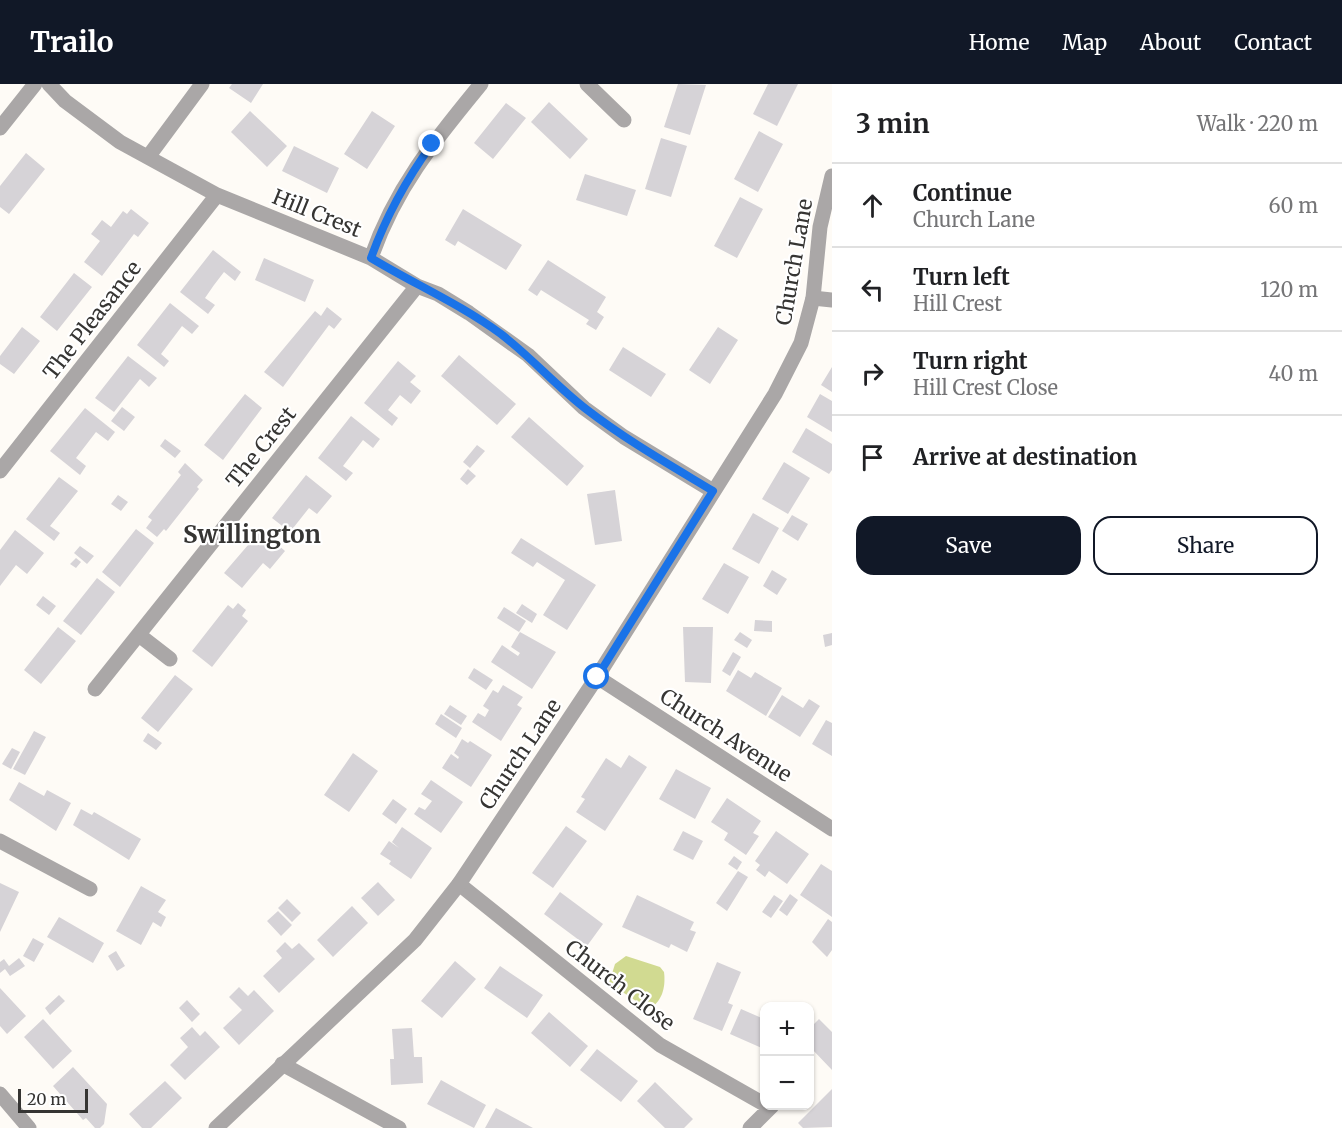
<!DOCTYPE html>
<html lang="en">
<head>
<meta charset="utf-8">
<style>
	:root { --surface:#fff; --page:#f2f2f2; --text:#202124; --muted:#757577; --line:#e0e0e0; --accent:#111827 }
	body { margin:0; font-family:Merriweather,serif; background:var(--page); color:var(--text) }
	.controls { position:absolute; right:18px; bottom:18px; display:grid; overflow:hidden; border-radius:12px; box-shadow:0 2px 4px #0004 }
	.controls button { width:54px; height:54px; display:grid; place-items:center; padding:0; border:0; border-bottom:2px solid var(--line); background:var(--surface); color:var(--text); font:30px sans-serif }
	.scale { position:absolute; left:18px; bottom:15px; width:70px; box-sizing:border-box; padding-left:6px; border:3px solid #363533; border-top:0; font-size:16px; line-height:21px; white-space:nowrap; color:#363533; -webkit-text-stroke:4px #fff; paint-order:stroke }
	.stop { position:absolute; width:18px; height:18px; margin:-14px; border:4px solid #1a73e8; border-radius:50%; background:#fff }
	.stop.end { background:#1a73e8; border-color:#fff; box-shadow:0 2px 6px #0008 }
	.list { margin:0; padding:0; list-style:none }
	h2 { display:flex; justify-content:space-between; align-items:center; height:78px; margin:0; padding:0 24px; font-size:26px }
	h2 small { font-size:20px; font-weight:400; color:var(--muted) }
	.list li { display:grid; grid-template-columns:39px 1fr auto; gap:18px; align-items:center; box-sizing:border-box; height:84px; padding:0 24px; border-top:2px solid var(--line) }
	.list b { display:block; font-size:22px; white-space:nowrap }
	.list p { margin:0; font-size:20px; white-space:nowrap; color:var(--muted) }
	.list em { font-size:20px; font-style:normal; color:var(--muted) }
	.actions { display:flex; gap:12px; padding:18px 24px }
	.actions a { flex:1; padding:14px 0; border:2px solid var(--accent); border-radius:18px; text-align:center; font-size:21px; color:var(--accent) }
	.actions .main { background:var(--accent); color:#fff }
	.icon { flex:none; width:33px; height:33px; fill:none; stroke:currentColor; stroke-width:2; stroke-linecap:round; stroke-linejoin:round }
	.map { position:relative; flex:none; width:832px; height:1044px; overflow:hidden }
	header { display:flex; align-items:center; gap:36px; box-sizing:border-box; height:84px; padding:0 30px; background:var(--accent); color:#fff }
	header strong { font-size:28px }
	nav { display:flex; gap:33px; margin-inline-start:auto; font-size:21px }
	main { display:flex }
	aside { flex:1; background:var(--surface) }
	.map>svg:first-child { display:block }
	.green { fill:#d1da91 }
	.building { fill:#d6d3d7 }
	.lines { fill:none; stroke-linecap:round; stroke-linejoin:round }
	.minor { stroke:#aaa7a7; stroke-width:15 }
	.tertiary { stroke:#aaa7a7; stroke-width:15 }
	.route { stroke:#1a73e8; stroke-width:8 }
	.labels { text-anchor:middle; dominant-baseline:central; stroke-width:4.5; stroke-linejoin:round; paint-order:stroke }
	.street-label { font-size:21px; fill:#363533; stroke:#fff }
	.quarter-label { font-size:24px; font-weight:bold; fill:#363533; stroke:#fff }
</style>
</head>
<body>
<header>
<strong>Trailo</strong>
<nav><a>Home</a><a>Map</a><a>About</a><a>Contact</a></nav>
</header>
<main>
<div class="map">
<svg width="832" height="1044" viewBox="0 0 832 1044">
	<rect width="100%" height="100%" fill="#fefbf6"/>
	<!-- green -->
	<path class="green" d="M626,872L660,883L664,888C666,903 662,919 648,925L609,899L615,880Z"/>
	<!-- building -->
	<path class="building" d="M232,0H263L251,19L229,4Z
		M678,0L706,1L690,51L664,43Z
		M768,0H798L777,42L753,30Z
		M549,18L588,55L570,75L531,38Z
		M506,19L526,34L493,75L474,59Z
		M250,27L287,62L267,83L231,48Z
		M372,27L395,42L367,85L344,70Z
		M759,47L783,60L758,108L734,95Z
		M661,54L687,62L671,113L645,105Z
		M294,62L339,84L327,109L282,87Z
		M26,69L45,85L9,130L0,123V102Z
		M585,90L636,106L627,132L576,116Z
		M740,113L763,125L737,174L714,162Z
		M131,125L149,139L138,153L134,150L102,192L84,178L100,157L91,150L102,136L111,143L123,127L127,130Z
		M463,125L522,161L506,186L458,157L455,162L445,156Z
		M213,166L241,188L235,197L224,188L214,201L205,214L215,221L208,230L180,208Z
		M264,174L314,196L305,218L255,196Z
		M548,176L606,213L597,228L604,233L596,246L586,240L589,236L541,206L537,212L528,206Z
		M74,189L92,203L57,247L40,233Z
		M170,219L199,242L192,250L182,242L161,270L169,277L164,283L137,261Z
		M327,223L342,235L334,245L329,241L283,303L264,288L315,227L321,232Z
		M22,243L40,257L14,290L0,280V272Z
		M718,243L738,256L710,300L689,286Z
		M623,263L666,290L651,313L609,286Z
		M459,271L516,320L497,341L441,292Z
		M128,272L157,294L149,303L140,295L114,328L95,314Z
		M398,277L416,292L410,298L421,307L411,320L400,311L388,326L398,334L392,342L364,319Z
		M832,283V308L821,301Z
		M245,310L262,324L223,376L204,361Z
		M820,310L832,317V348L807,333Z
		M122,323L135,333L124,347L111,337Z
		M85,324L115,348L108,357L96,348L76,374L86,382L80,391L50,367Z
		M351,332L380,355L373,364L363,356L343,382L353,389L346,397L318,374Z
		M529,333L584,382L567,402L511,353Z
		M806,344L832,360V386L829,390L792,368Z
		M165,355L181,367L175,374L160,362Z
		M477,361L485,367L470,384L463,378Z
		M784,378L810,394L788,430L762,415Z
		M185,379L203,396L197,403L199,405L166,447L164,445L157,453L146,444L152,436L148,433L181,391L178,388Z
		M468,385L476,392L467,401L460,395Z
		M306,391L332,412L317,430L309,424L290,448L272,434Z
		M59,393L78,407L50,442L60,449L54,457L26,435Z
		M615,406L622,457L595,461L587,410Z
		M118,411L128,418L121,427L111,420Z
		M753,429L779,444L759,480L732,465Z
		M792,431L808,440L798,457L782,447Z
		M136,445L154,459L120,503L102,488Z
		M15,446L44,469L27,490L16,481L0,502V466Z
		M261,446L285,467L270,485L263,479L242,504L224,489Z
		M521,454L596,501L567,546L543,531L565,496L537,478L533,483L511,469Z
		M80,462L94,472L87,480L74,469Z
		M76,474L81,478L76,484L70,480Z
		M724,479L749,493L728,530L702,515Z
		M772,486L787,495L777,511L763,502Z
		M97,494L115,508L81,551L63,537Z
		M43,512L56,522L49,531L36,521Z
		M238,519L246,526L242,532L248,537L212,583L192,567L228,521L233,525Z
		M522,520L537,530L532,539L516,529Z
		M504,523L526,537L519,548L497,534Z
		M755,536L772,537V548L754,547Z
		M58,543L76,557L41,600L24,586Z
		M683,543H713L711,599L685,598Z
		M520,548L556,568L532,605L491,578L502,561L518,572L520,569L511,563Z
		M740,548L752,556L747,564L734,556Z
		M832,549V561L825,563L823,551Z
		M733,568L741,573L730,592L722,587Z
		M474,584L493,596L486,606L468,594Z
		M738,586L751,594L755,588L782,604L766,632L726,607Z
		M175,591L193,605L158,648L141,634Z
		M503,601L523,613L517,621L522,624L501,657L472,638L478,629L485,633L489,626L483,622L493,606L498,609Z
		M782,611L803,624L809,615L820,622L800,653L768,633Z
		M450,621L467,632L461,641L444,630Z
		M441,630L462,644L456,654L435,640Z
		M826,636L832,639V672L812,660Z
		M34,647L46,653L25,691L13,685Z
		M148,649L162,659L156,666L143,657Z
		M462,655L468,659L470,657L492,671L471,703L442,684L451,670L458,675L459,673L454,669Z
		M12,664L20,668L11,685L2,680Z
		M353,669L378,687L349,728L324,711Z
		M629,671L647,683L605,747L576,728L585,715L581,713L606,674L621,684Z
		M676,685L711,704L695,735L659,715Z
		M431,696L463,718L441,749L414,730L419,723L425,726L432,717L421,710Z
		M19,698L44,712L47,706L71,719L56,747L9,716Z
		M727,714L761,737L753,749L759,752L746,771L724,756L728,749L711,738Z
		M393,715L407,725L396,740L382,730Z
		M81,725L92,731L94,728L141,755L129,776L73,741Z
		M566,742L587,757L553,804L532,789Z
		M402,743L432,764L411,795L389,780L391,777L380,770L389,757L399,764L392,758Z
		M683,747L703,757L693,776L673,766Z
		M776,747L809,770L787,800L769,787L765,793L756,786L760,781L755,777Z
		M734,772L742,778L737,786L728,780Z
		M821,780L832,787V833L800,811Z
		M738,787L748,793L727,827L716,819Z
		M378,798L395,816L378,832L361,814Z
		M0,799L19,808L0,848Z
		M141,802L166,816L158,828L166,833L161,843L153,838L141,861L116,847Z
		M560,808L603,840L587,862L544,830Z
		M790,810L798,816L787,832L779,826Z
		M637,811L694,838L690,846L696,848L687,868L671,860L669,864L622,843Z
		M774,811L783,817L771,834L762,828Z
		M287,815L301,829L292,838L278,824Z
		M352,822L368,839L333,873L317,856Z
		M278,827L292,841L281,852L267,837Z
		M59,833L104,859L93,879L47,853Z
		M828,835L832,838V866L827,873L812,858Z
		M33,854L44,860L34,878L23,872Z
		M285,858L292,865L299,859L315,875L279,909L263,892L282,874L276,867Z
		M116,867L125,882L117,887L108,872Z
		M19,874L25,882L10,892L5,885L0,889V878L4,875L9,882Z
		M455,877L476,895L442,934L421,917Z
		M717,878L741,888L728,919L733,921L722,947L693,935Z
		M500,882L543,911L527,934L484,904Z
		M239,903L248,912L254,906L274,927L239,961L223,944L242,926L229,913Z
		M0,904L26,932L7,950L0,942Z
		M59,911L65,917L50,931L45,924Z
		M187,916L200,930L192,938L179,924Z
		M741,925L764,935V965L730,950Z
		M549,928L588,962L570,983L531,949Z
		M43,935L72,967L53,985L24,953Z
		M819,935L832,948V986L810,963V944Z
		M192,943L200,952L205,947L220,963L185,996L170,981L188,963L180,954Z
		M412,944L414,973H422L423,999L391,1001L390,975H394L392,945Z
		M597,965L638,997L621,1018L580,986Z
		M73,983L107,1020L104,1040L100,1044H95L86,1034L83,1036L53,1002Z
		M441,996L486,1021L474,1044L427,1020Z
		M165,997L182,1014L151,1044H142L129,1030Z
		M655,998L693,1035L684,1044H665L637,1017Z
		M832,1005V1043L803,1044L798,1039Z
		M496,1024L520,1037L533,1044H485Z"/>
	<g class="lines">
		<!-- minor -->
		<path class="minor" d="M49,0L65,17L120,58L217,111L371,174L417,202L438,210L469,229L528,271L584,324L624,353L713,407
			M587,0L624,36
			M0,44L35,0
			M148,73L202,0
			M371,174C395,104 435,56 481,0
			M813,214L832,216
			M0,387L217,111
			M139,551L170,575
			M597,593L832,745
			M95,605L417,202
			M0,757L90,805
			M459,800L660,961L764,1020
			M282,980L399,1044
			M0,1010L29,1044
			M750,1044L772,1022"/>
		<!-- tertiary -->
		<path class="tertiary" d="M216,1044L415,856L459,800L597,593L775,310L801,259L813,214L820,143L832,92"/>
	</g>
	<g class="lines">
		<!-- route -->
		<path class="route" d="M432,60C406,96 386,132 371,174C414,200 460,220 501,250C531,273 556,302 586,325C626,356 670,381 713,407L597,593"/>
	</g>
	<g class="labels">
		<!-- street labels -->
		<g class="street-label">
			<text transform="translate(317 129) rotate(22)">Hill Crest</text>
			<text transform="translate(794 178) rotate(-80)">Church Lane</text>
			<text transform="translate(92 236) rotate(-52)">The Pleasance</text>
			<text transform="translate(261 363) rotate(-51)">The Crest</text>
			<text transform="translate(726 651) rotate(33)">Church Avenue</text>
			<text transform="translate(520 670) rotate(-56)">Church Lane</text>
			<text transform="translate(620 901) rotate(38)">Church Close</text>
		</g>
		<!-- quarter labels -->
		<g class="quarter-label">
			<text x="252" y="450">Swillington</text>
		</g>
	</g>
</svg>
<div class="controls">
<button>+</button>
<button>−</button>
</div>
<div class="scale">20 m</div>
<div class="stop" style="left:597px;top:593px"></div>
<div class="stop end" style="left:432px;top:60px"></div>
</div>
<aside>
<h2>3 min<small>Walk · 220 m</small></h2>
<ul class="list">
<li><svg class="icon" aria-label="ahead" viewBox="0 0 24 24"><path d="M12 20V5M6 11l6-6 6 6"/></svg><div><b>Continue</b><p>Church Lane</p></div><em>60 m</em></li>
<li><svg class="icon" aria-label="left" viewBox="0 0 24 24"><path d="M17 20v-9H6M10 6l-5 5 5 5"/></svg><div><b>Turn left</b><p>Hill Crest</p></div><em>120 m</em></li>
<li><svg class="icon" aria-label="right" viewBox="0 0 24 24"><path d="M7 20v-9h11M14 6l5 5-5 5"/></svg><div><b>Turn right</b><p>Hill Crest Close</p></div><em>40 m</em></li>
<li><svg class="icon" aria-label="arrive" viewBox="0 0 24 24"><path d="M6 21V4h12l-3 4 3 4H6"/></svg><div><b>Arrive at destination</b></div></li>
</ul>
<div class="actions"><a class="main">Save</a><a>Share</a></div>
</aside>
</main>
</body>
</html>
